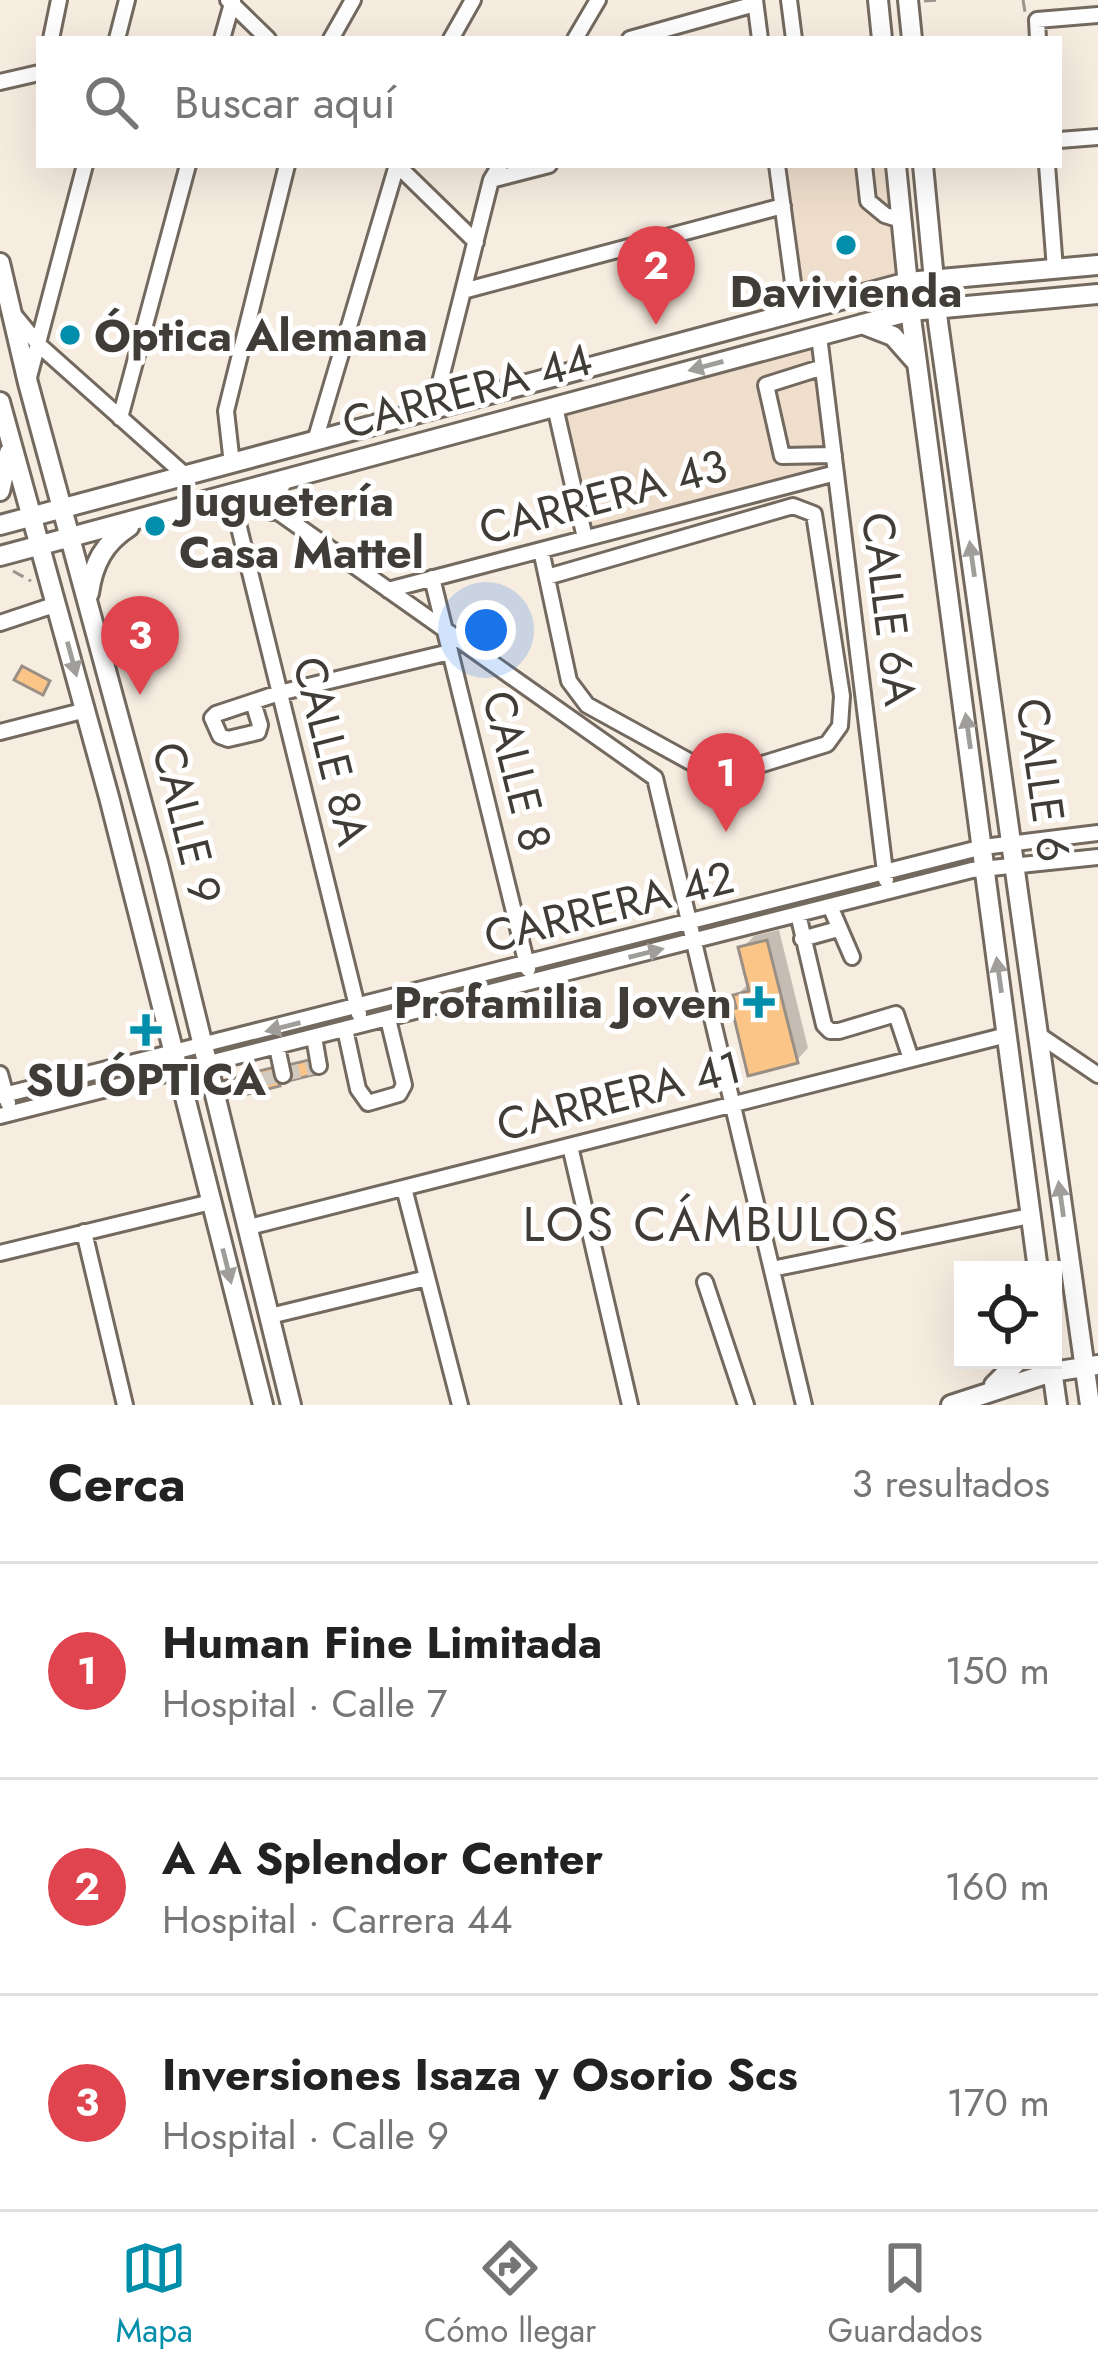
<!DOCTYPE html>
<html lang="es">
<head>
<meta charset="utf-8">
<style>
	:root { --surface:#fff; --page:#f2f2f2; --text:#222; --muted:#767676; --line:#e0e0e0; --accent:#008eaa }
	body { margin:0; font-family:Jost,sans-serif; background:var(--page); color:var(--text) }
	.controls { position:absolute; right:36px; bottom:36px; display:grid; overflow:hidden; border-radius:0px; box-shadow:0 12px 48px #0002 }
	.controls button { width:108px; height:108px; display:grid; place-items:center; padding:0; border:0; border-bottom:3px solid var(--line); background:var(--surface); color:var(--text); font:60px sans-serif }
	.you { position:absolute; left:486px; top:630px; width:42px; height:42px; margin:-30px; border:9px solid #fff; border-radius:50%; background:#1a73e8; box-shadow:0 0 0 18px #1a73e833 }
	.badge { display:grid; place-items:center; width:78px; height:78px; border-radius:50%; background:var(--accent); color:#fff; font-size:39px; font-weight:700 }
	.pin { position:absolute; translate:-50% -99px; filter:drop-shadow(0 3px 6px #0008) }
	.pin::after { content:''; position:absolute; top:63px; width:42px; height:36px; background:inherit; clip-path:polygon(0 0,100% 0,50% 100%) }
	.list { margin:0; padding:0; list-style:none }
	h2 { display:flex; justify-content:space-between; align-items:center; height:156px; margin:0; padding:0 48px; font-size:51px }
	h2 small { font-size:39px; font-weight:400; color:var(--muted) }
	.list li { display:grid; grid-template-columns:78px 1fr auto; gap:36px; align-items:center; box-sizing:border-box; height:216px; padding:0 48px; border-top:3px solid var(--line) }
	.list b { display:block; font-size:45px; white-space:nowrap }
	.list p { margin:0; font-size:39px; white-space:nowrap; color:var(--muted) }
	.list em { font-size:39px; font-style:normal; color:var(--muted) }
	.icon { flex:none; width:66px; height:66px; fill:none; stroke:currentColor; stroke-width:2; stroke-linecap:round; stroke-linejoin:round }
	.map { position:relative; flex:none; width:1098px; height:1405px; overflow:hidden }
	.search { position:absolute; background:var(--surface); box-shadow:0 12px 48px #0002; left:36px; right:36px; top:36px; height:132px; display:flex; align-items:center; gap:30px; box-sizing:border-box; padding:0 42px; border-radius:0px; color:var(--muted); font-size:45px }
	.sheet { height:804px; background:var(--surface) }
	nav { display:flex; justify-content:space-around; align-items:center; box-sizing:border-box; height:168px; border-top:3px solid var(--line); background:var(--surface); font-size:33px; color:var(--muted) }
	nav a { display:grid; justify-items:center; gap:6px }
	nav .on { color:var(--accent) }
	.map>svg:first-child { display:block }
	.built { fill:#efdecc }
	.shadow { fill:#0003 }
	.building { fill:#fcc588; stroke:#9a8f84; stroke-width:3 }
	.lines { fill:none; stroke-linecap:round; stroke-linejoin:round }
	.minor-tunnel { stroke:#d2c9be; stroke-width:14; stroke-dasharray:14 7; stroke-linecap:butt }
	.minor-casing { stroke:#73695f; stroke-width:20 }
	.major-casing { stroke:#73695f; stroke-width:24 }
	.path { stroke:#9c948c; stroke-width:3; stroke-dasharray:12 6; stroke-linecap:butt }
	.minor { stroke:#fff; stroke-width:14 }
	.major { stroke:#fff; stroke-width:18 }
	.oneway { fill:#a09e9b }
	.poi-dot { fill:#008eaa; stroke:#fff; stroke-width:4.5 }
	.labels { text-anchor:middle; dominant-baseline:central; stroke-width:10; stroke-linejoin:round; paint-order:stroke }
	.poi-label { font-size:45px; font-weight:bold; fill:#403c37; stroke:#fff }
	.street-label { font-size:45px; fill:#403c37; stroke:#fff }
	.neighbourhood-label { font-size:48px; letter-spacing:3px; fill:#403c37; stroke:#fff }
</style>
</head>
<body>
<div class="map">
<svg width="1098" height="1405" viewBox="0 0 1098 1405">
	<rect width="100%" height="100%" fill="#f7ece0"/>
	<!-- built -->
	<path class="built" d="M777,165H896L908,282L797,312Z
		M819,336L836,473L585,538L555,407Z"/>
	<!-- shadow -->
	<path class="shadow" d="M779,930L808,1048L796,1061L739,1006L736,996L750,982L742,948L754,936Z"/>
	<!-- building -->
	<path class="building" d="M22,666L50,681L43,695L14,680Z
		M767,940L798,1063L748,1076L732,1009L736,1008L733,995L749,991L738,947Z
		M317,1058L321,1073L288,1081L284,1066Z
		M275,1067L280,1086L244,1095L239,1076Z"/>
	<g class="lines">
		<!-- minor-tunnel -->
		<path class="minor-tunnel" d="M286,1074L319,1066
			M242,1085L277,1076"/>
		<defs>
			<path id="minor" d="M228,0L268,39
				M755,0L760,39
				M789,0L794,39
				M51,39L59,0
				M117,39L127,0
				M222,39L233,0
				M331,39L353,0
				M451,39L473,0
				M575,39L598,0
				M630,39L755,4
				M1038,39L1037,20L1098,15
				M0,82L39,73
				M1059,140L1098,137
				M397,165L476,242
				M777,165L797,312
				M864,165L868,201L885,215L901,220
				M1047,165L1055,269
				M491,180L549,165
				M463,291L783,206
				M15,316L39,345L186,476
				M819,336L886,880
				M823,367L766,385L782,456L834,455
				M28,381L85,165
				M555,407L585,538
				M433,410L491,180L500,165
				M120,418L188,165
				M315,441L397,165
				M232,464L226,411L287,165
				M247,490L655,778L804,1405
				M231,495L359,1014
				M541,550L569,681L587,705L705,770L730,774L827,744L840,726L842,696L814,514L793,506L547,577
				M432,578L528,969
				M388,590L836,473
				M0,623L57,604
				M253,702L260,725L258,732L228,739L220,736L212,718L216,714L279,693L450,652
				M0,732L86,710
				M830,906L852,957
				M798,914L824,1025L830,1031H839L896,1014L911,1059
				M802,939L838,929
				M345,1029L358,1089L368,1103L399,1094L404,1085L388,1019
				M1039,1035L1098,1075
				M314,1037L319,1066
				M277,1047L283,1075
				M0,1074L8,1103
				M213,1092L242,1085
				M0,1096L983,847L1098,833
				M0,1116L972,870L1098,857
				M570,1146L630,1405
				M404,1188L460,1405
				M249,1227L1007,1035
				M84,1232L125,1405
				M0,1253L211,1202
				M772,1269L1030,1216
				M705,1282L746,1405
				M270,1316L427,1278"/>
			<path id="major" d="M878,0L882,39
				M908,0L912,39
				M896,165L912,325L1038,1270
				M923,165L938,322L1090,1405
				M0,263L28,383L158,862L291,1405
				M862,324L893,336L916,362
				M0,402L109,797L263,1405
				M0,491L9,453
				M273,510L274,494L283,481
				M0,525L908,282L1098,265
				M0,556L911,311L1098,294
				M89,593C93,564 104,543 129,527
				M1051,1362L1057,1405
				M994,1385L1019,1360
				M951,1405L1052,1372L1098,1365"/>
		</defs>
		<!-- minor casing -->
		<use href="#minor" class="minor-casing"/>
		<!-- major casing -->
		<use href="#major" class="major-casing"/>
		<!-- path -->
		<path class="path" d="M1023,0L1025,12
			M924,1L938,0
			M13,571L31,581"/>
		<!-- minor -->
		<use href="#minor" class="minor"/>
		<!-- major -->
		<use href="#major" class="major"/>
	</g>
	<!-- one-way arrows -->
	<defs><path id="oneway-solid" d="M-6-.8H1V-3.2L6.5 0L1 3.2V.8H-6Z" transform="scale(3)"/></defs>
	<g class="oneway">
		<use href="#oneway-solid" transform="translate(706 366) rotate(165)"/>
		<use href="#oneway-solid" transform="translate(972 559) rotate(-98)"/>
		<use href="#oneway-solid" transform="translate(72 659) rotate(75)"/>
		<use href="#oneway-solid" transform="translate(968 731) rotate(-98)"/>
		<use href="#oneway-solid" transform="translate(646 953) rotate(-14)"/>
		<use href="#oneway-solid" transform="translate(999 975) rotate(-98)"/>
		<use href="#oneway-solid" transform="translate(283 1027) rotate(166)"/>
		<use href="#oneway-solid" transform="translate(1061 1199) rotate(-98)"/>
		<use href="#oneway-solid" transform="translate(227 1266) rotate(76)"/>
	</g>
	<!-- markers -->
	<g class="poi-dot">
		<circle cx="846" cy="245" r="12"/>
		<circle cx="70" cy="335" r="12"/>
		<circle cx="155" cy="526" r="12"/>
		<path d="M753 984h12v12h12v12h-12v12h-12v-12h-12v-12h12z"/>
		<path d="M140 1012h12v12h12v12h-12v12h-12v-12h-12v-12h12z"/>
	</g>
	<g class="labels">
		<!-- poi labels -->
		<g class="poi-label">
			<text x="846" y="291">Davivienda</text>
			<text x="94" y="335" text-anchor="start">Óptica Alemana</text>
			<text x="179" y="500" text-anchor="start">Juguetería<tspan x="179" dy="52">Casa Mattel</tspan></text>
			<text x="732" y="1002" text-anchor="end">Profamilia Joven</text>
			<text x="146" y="1079">SU ÓPTICA</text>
		</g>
		<!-- street labels -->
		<g class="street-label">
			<text transform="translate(467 391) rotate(-15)">CARRERA 44</text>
			<text transform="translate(603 497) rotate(-15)">CARRERA 43</text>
			<text transform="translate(889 609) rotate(83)">CALLE 6A</text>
			<text transform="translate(331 751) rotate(76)">CALLE 8A</text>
			<text transform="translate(517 771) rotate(76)">CALLE 8</text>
			<text transform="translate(1043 780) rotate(82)">CALLE 6</text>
			<text transform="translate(187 823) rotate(76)">CALLE 9</text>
			<text transform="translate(609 907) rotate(-14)">CARRERA 42</text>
			<text transform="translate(619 1096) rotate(-14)">CARRERA 41</text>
		</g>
		<!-- neighbourhood labels -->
		<g class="neighbourhood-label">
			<text x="712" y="1224">LOS CÁMBULOS</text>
		</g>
	</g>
</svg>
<div class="controls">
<button><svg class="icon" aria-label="locate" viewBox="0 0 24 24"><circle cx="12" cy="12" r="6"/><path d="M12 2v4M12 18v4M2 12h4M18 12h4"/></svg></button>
</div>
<div class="you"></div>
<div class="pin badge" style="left:726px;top:832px;background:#e0444e">1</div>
<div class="pin badge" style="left:656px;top:325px;background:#e0444e">2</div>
<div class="pin badge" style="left:140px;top:695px;background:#e0444e">3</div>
<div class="search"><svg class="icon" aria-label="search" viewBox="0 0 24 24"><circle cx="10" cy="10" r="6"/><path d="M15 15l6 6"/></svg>Buscar aquí</div>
</div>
<section class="sheet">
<h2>Cerca<small>3 resultados</small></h2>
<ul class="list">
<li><span class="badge" style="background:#e0444e">1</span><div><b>Human Fine Limitada</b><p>Hospital · Calle 7</p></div><em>150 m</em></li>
<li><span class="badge" style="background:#e0444e">2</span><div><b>A A Splendor Center</b><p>Hospital · Carrera 44</p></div><em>160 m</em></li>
<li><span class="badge" style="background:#e0444e">3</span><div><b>Inversiones Isaza y Osorio Scs</b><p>Hospital · Calle 9</p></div><em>170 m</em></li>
</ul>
</section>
<nav>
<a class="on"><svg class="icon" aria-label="map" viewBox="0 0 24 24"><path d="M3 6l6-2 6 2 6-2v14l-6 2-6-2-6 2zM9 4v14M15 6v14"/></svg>Mapa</a>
<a><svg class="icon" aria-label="directions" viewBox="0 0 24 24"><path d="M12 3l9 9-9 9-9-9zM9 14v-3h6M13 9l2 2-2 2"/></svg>Cómo llegar</a>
<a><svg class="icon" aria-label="saved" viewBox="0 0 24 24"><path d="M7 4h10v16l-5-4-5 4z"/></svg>Guardados</a>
</nav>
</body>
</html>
